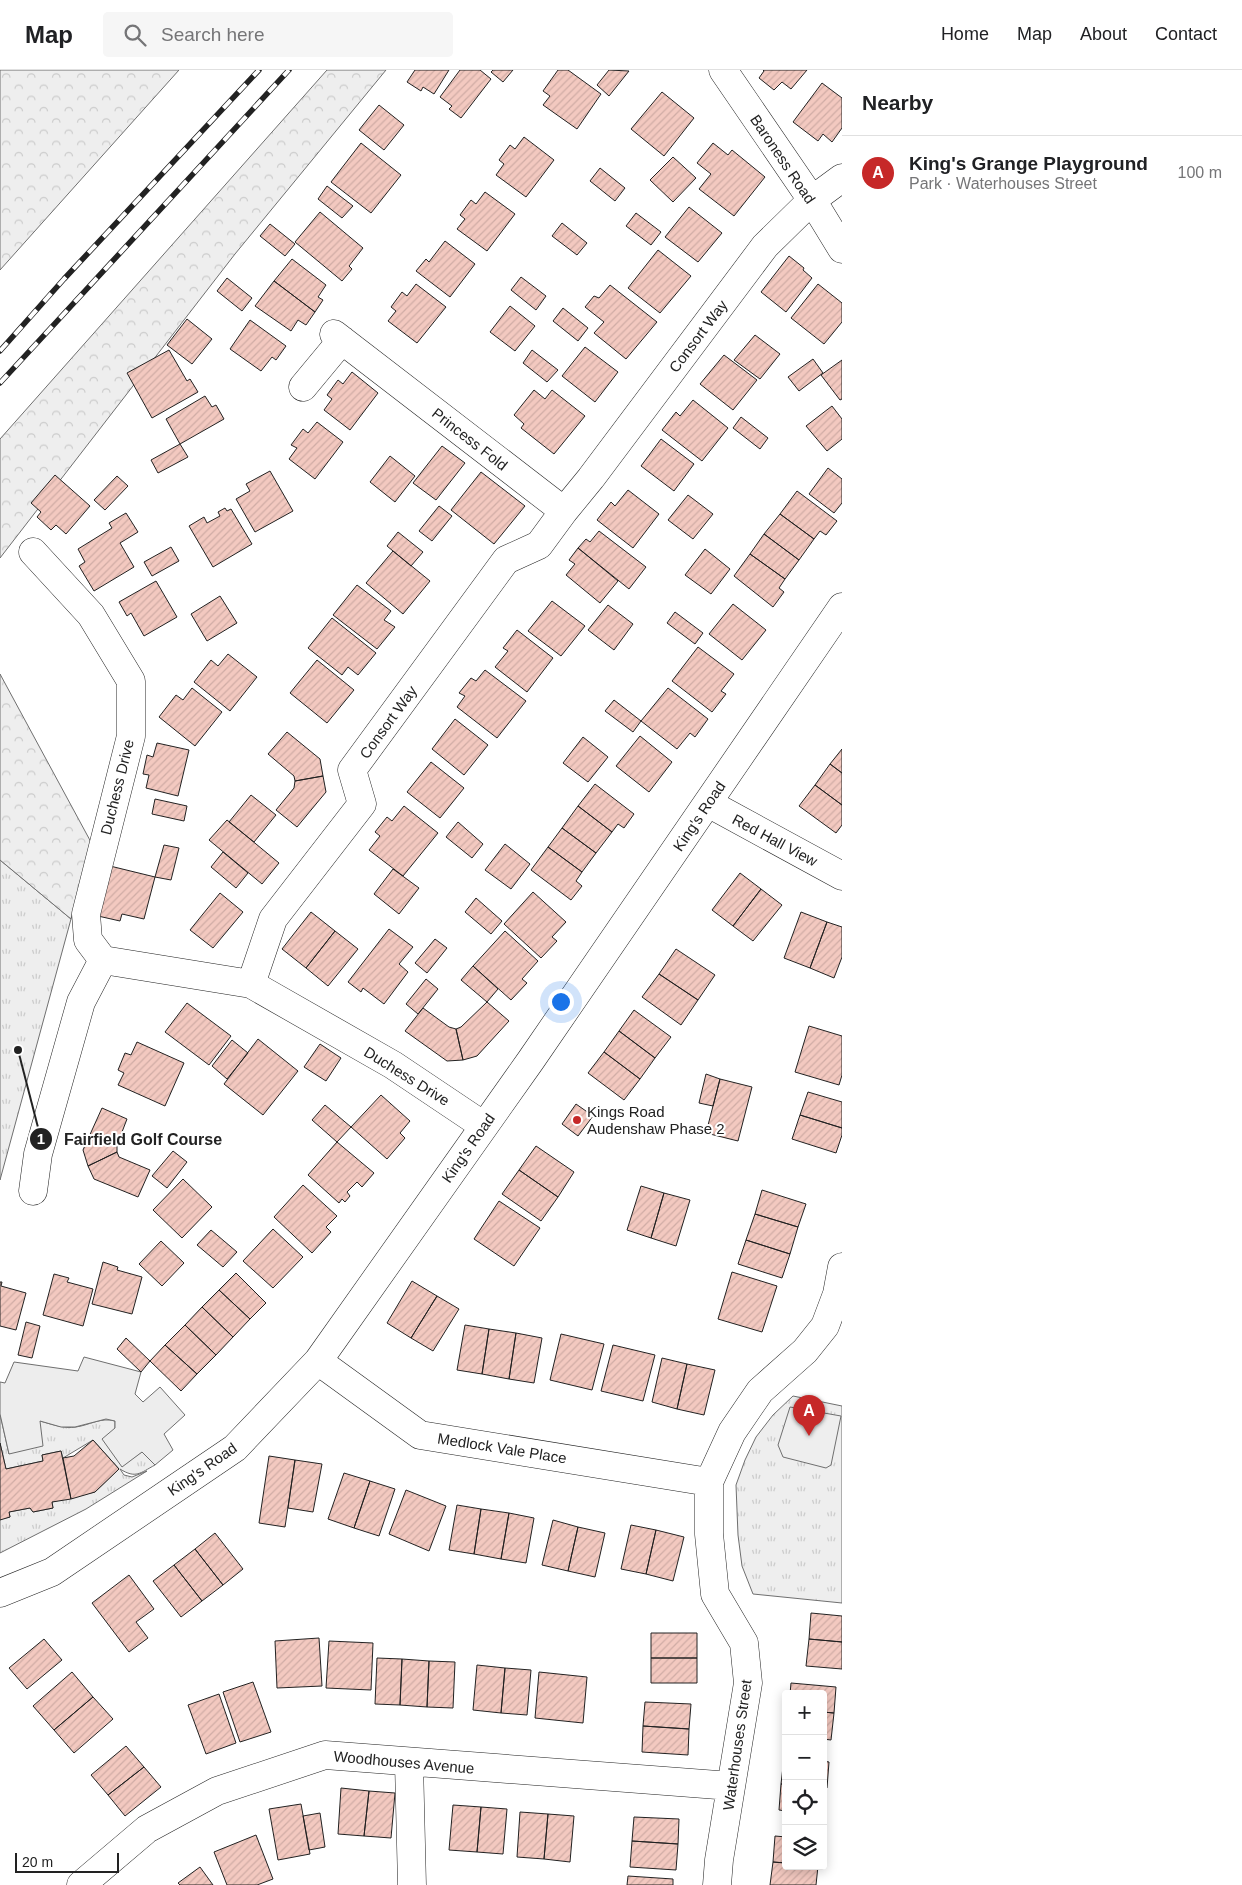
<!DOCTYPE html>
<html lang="en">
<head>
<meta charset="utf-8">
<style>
	:root { --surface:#fff; --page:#f6f6f6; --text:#202124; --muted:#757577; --line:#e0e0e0; --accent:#c62828 }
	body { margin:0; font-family:Helvetica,sans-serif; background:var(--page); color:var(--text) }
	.controls { position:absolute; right:15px; bottom:15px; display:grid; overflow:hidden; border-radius:5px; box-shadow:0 2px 12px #0003 }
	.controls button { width:45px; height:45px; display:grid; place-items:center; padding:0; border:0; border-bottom:1px solid var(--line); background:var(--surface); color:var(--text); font:25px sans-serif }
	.scale { position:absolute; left:15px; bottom:12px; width:104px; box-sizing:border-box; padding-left:5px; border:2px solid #222; border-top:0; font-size:14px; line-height:18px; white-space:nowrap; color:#222; -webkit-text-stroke:4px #fff; paint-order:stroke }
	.you { position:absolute; left:560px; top:931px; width:18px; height:18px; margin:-12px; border:4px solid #fff; border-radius:50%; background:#1a73e8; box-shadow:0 0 0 8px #1a73e833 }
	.badge { display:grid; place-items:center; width:32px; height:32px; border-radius:50%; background:var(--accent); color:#fff; font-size:16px; font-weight:700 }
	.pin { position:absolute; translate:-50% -41px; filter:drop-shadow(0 1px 2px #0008) }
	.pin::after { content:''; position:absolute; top:26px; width:18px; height:15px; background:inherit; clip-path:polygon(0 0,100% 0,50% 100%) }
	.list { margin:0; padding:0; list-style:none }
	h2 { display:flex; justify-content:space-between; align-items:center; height:65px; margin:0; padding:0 20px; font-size:21px }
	h2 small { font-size:16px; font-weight:400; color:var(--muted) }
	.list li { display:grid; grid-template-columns:32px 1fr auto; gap:15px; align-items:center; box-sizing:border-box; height:75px; padding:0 20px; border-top:1px solid var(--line) }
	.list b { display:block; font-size:19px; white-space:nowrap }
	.list p { margin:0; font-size:16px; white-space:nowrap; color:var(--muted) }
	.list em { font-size:16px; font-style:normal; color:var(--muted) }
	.icon { flex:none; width:28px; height:28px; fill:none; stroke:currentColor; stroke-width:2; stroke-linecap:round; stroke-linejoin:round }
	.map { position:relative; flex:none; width:842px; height:1815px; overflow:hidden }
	header { display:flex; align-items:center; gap:30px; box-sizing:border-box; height:70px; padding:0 25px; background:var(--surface); border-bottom:1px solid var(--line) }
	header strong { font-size:24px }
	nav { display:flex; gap:28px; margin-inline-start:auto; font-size:18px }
	.search { width:350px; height:45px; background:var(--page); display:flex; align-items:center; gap:12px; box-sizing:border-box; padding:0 18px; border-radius:5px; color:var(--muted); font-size:19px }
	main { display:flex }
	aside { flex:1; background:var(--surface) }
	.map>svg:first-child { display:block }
	.grass { fill:url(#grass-tufts); stroke:#6f6f6f }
	.forest { fill:url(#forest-crowns); stroke:#6f6f6f }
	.park { fill:#eee; stroke:#6f6f6f }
	.parking { fill:#ededed; stroke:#6f6f6f }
	.building { fill:url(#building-hatch); stroke:#222 }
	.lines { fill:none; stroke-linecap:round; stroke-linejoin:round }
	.minor-casing { stroke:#222; stroke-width:29 }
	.minor { stroke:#fff; stroke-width:28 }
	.rail-casing { stroke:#222; stroke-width:5.5 }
	.rail { stroke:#fff; stroke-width:4; stroke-dasharray:11; stroke-linecap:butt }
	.poi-dot { fill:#c62828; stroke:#fff; stroke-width:2 }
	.labels { text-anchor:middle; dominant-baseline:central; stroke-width:4; stroke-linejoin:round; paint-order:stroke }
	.street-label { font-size:15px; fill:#222; stroke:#fff }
	.poi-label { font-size:15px; fill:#222; stroke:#fff; text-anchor:start }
	.leader { fill:none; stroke:#222; stroke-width:2 }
	.callout-dot { fill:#222; stroke:#fff; stroke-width:2 }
	.mark-label { font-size:15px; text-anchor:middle; font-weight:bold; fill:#fff }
	.callout-label { font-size:16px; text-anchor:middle; font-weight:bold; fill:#222; stroke:#fff; stroke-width:4; stroke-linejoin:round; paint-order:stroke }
</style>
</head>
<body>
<header>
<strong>Map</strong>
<div class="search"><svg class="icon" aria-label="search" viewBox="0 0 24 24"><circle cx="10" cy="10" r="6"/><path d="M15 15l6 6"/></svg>Search here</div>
<nav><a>Home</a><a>Map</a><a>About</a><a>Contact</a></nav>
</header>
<main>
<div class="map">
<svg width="842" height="1815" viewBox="0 0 842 1815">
	<defs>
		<pattern id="grass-tufts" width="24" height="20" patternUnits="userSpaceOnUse" patternTransform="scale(1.25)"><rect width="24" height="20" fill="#eee"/><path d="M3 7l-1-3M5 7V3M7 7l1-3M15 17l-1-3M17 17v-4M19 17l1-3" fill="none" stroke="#ccc"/></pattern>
		<pattern id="forest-crowns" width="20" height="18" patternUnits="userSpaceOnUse" patternTransform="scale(1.25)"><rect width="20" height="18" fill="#eee"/><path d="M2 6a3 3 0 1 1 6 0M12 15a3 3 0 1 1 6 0" fill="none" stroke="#ccc"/></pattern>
		<pattern id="building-hatch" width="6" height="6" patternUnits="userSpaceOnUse" patternTransform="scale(1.25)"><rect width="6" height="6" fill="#f3c9c0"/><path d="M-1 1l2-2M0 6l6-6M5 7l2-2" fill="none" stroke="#d0aca5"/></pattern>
	</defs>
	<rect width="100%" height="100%" fill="#fff"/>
	<!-- grass -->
	<path class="grass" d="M0,790L71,849L0,1110Z
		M793,1326L842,1336V1533L753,1524L742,1496L738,1465L736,1415L745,1390L756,1367L773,1345Z
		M0,1344L9,1384L40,1351C51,1354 64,1359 76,1357C90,1355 101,1347 115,1351V1359L122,1396L143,1381L155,1395C140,1403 136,1409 120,1399L124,1405L132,1407L147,1401L86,1439L0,1483V1448L1,1449L10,1447L9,1442L30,1438L33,1442L53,1438L52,1432L95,1422L119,1399L93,1370L63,1388L61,1381L42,1385L43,1391L6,1399L0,1373Z"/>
	<!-- forest -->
	<path class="forest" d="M0,0H179L0,200Z
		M327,0H386L235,184L0,488V369Z
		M0,604L92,774L71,849L0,790Z"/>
	<!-- park -->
	<path class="park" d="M790,1337L841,1346L831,1395L826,1398L783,1387L778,1375Z"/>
	<!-- parking -->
	<path class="parking" d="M84,1287L141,1302L135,1324L143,1332L160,1317L185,1345L164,1364L173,1380L155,1395L142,1382L122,1397L102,1369L115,1358V1351L106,1349L75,1357H61L40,1351L43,1376L9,1384L0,1344V1312L5,1313L14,1292L78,1301Z"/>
	<!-- building -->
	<path class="building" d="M415,0H449L434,24L423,17L421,21L407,12Z
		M460,0H480L491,9L461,48L449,39L452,36L440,27Z
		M493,0H513L503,12L491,2Z
		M558,0H568L601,24L577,59L543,35L550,26L543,21Z
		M609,0L629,1L609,26L597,15Z
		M763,0H807L791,19L782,12L774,20L759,8L764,1Z
		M822,13L842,28V58L832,72L823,64L818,71L793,52Z
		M662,22L694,48L664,86L631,59Z
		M379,35L404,55L384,80L359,60Z
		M524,67L554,90L526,127L496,105L504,94L499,90L510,75L515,79Z
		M361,73L401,105L371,143L331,112Z
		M713,73L728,85L732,80L765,107L734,146L699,119L711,104L697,93Z
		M673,87L696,108L673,132L650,110Z
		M600,98L625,118L615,131L590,111Z
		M327,116L353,136L342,148L318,129Z
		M485,122L515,144L487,181L457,159L465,149L460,145L471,130L476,134Z
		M689,137L722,163L698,192L665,167Z
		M320,142L363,178L349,196L352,199L342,211L295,172Z
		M636,143L661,162L651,175L626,156Z
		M562,153L587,173L577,185L552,166Z
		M270,154L295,174L285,186L260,166Z
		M445,171L475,194L450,227L416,201L426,189L429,192Z
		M658,180L691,206L660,243L628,218Z
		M789,186L804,198L803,200L812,208L786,242L761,222Z
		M292,189L326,215L318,227L323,230L315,242L274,211Z
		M521,207L546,226L536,240L511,220Z
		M227,208L252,228L242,241L217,221Z
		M274,211L315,242L306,255L298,250L291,261L255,236Z
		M416,214L446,237L417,273L388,251L396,241L391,237L402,222L407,226Z
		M818,214L842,233V252L824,274L791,248Z
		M610,215L657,252L626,289L594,263L604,252L585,237L594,226L599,228Z
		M510,236L535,256L515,281L490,262Z
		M563,238L588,258L578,271L553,251Z
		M187,249L212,269L192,294L167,275Z
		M250,250L286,276L276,290L272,287L261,301L230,279Z
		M755,265L780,284L760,309L734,290Z
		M585,277L618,302L595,332L562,306Z
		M169,280L187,311L190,309L198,322L152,348L127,303Z
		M532,280L558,300L547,312L523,293Z
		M724,285L757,310L733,340L700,314Z
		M813,289L823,303L799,321L788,307Z
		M842,290V329L840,330L821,305Z
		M352,302L378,323L350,360L324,340L332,329L327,325L338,310L343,314Z
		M534,320L545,329L552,320L585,346L554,384L521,358L524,354L514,345Z
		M205,326L212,337L216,335L224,349L180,374L166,349Z
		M693,330L728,358L702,391L662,360L676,342L680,346Z
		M832,336L842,349V369L827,381L806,356Z
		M741,347L768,368L760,379L733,358Z
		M317,352L343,372L315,409L289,389L297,378L291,375L303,359L308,363Z
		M661,369L694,394L674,421L641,396Z
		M180,374L188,387L158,403L151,390Z
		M442,376L465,393L436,430L413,413Z
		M390,386L415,406L395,432L370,412Z
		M828,398L842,409V433L834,443L809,424Z
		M270,401L293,441L255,462L236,429L250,421L246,414Z
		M481,402L525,436L494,474L451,440Z
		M55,405L90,436L66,464L56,455L51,460L37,447L41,442L31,433Z
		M117,406L128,416L105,440L94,430Z
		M628,420L659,444L633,478L597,450L611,432L615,436Z
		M797,421L837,451L826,465L820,461L814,469L780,444Z
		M688,425L713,444L693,469L668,450Z
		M439,436L452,446L432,471L419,461Z
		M225,438L227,441L231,439L252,474L213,497L189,456L204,447L207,453L220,446L218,442Z
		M126,443L138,462L120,473L134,497L94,521L79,496L85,492L78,479L112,458L109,453Z
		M780,444L814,469L799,490L764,464Z
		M599,461L646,497L629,519L578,478L586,469L590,472Z
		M398,462L423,482L411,496L387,476Z
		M764,464L799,490L785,509L750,484Z
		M171,477L179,491L152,506L144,492Z
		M578,478L618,511L600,533L566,505L575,494L569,490Z
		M705,479L730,499L711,524L685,505Z
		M393,481L430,511L403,544L366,513Z
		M750,484L785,509L779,518L784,522L773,537L734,506Z
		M156,511L177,547L144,566L131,543L127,546L119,532Z
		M357,515L391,541L384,550L395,557L377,579L333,545Z
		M220,526L237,553L207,571L191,544Z
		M552,531L585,556L561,586L528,561Z
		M733,534L766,560L742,590L709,564Z
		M608,535L633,554L614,580L588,560Z
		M675,542L703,563L695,574L667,553Z
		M332,548L376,583L358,605L348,597L342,605L308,578Z
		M517,560L553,588L527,622L495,597L508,581L503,578Z
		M698,577L734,604L721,621L726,624L712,642L672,611Z
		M228,584L257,607L230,641L194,612L211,590L218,596Z
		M317,590L354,620L327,653L290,623Z
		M485,600L526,631L497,668L457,637L465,626L459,623L471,608L476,611Z
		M192,618L222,642L195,676L159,647L176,625L183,630Z
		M668,618L708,649L695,667L690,663L677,679L641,651Z
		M614,630L641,651L633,662L605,641Z
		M455,649L488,675L464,705L432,679Z
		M287,662L320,689L323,706L295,711L294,706L268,684Z
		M640,666L672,692L649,722L616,696Z
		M583,667L608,687L588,712L563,693Z
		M157,673L189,680L178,726L146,718L149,705L143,704L147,685L153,687Z
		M842,679V703L830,694Z
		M431,692L464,718L440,748L407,722Z
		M830,694L842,703V735L815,715Z
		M323,706L326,722L297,757L276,740L294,718L295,711Z
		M595,714L634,744L624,758L618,754L612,762L578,736Z
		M815,715L842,735V755L836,763L799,736Z
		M251,725L276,745L254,772L229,752Z
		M155,729L187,736L184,751L152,744Z
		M404,736L438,763L403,806L369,780L380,766L375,762L387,747L392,751Z
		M578,736L612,762L596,783L562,758Z
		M227,750L279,793L262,814L209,770Z
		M458,752L483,774L472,788L446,767Z
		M562,758L596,783L582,802L548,777Z
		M505,774L530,794L511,819L485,800Z
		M164,775L179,778L171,810L155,807Z
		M548,777L582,802L576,811L582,816L571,830L531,800Z
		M223,782L248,803L236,818L211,797Z
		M110,796L155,807L144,849L122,844L120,851L98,846Z
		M393,799L419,818L399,844L374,824Z
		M740,803L761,819L733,856L712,840Z
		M761,819L782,835L753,871L733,856Z
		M533,822L566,852L552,867L557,871L541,888L504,854Z
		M220,823L243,842L213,878L190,860Z
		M476,828L502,851L491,864L465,842Z
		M311,842L335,861L306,898L282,879Z
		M801,842L827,852L810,898L784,888Z
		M827,852L842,857V887L834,908L810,898Z
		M389,859L413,877L399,894L408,902L384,934L363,918L361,922L348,912Z
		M335,861L358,879L328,916L306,898Z
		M505,861L538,891L522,909L527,913L511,930L473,896Z
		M435,869L447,878L427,903L415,893Z
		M676,879L715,905L698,930L659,904Z
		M473,896L498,919L487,932L461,910Z
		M659,904L698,930L681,955L642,927Z
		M426,909L438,919L418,944L406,934Z
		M487,932L509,951L477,986L463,990L456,959L461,957Z
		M187,933L231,966L209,995L165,962Z
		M423,938L449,957L456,959L463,990L447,991L405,961Z
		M634,940L671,967L655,988L619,961Z
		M809,956L842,966V1005L839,1015L795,1002Z
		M619,961L655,988L640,1009L604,982Z
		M258,969L298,1001L263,1045L224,1014Z
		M232,970L248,983L227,1009L212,996Z
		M137,972L184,993L165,1036L118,1015L124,1003L118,1000L125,983L131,985Z
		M320,974L341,988L326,1011L304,997Z
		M604,982L640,1009L624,1030L588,1003Z
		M706,1004L720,1009L713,1036L699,1033Z
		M720,1009L752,1017L738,1071L706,1063Z
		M808,1022L842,1032V1058L800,1045Z
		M381,1025L410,1051L400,1063L405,1068L387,1089L351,1057Z
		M576,1034L593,1046L578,1066L562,1054Z
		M325,1035L351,1057L337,1072L312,1050Z
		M102,1038L127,1049L117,1075V1082L88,1096L83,1080Z
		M800,1045L842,1058V1065L836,1083L792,1069Z
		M337,1072L374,1103L362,1117L357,1112L347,1122L350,1126L345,1132L342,1129L339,1133L308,1105Z
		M536,1076L574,1102L558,1127L519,1100Z
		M173,1081L187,1092L167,1118L152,1106Z
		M117,1082L119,1087L150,1100L138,1127L94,1109L88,1096Z
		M519,1100L558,1127L541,1151L502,1124Z
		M183,1109L212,1137L182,1168L153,1140Z
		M303,1115L337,1146L326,1157L331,1162L312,1183L274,1147Z
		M641,1116L664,1123L651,1168L627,1160Z
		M762,1120L806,1134L798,1157L755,1144Z
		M664,1123L690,1130L676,1176L651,1168Z
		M499,1131L540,1158L514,1196L474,1169Z
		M755,1144L798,1157L790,1184L746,1170Z
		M273,1159L303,1187L273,1218L243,1191Z
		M211,1160L237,1182L223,1197L197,1175Z
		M746,1170L790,1184L782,1208L738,1194Z
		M161,1171L184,1193L162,1216L139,1194Z
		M103,1192L118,1197L117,1200L142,1207L132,1244L92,1234Z
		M732,1202L777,1216L762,1262L718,1249Z
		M236,1203L266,1233L250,1249L219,1220Z
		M54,1204L69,1208L67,1212L93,1219L83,1256L43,1245Z
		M412,1211L437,1226L411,1268L387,1253Z
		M0,1212H2L1,1216L26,1223L16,1260L0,1256Z
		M219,1220L250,1249L233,1267L202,1237Z
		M437,1226L459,1239L433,1281L411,1268Z
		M202,1237L233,1267L216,1285L185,1255Z
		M26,1252L40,1256L32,1288L18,1285Z
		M185,1255L216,1285L197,1304L165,1275Z
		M465,1255L489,1259L482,1304L457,1300Z
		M489,1259L516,1263L509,1309L482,1304Z
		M516,1263L542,1268L534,1313L509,1309Z
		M561,1264L604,1274L592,1320L550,1310Z
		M126,1268L150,1291L141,1302L117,1279Z
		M165,1275L197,1304L181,1321L150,1291Z
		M613,1275L655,1285L643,1331L601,1321Z
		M662,1288L687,1294L677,1339L652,1332Z
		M687,1294L715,1300L704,1345L677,1339Z
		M93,1370L119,1399L95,1422L71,1429L63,1388L74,1386Z
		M0,1373L6,1399L43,1391L42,1385L61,1381L71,1429L52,1432L53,1438L33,1442L30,1438L9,1442L10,1447L0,1450Z
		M269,1386L295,1390L285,1457L259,1453Z
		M295,1390L322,1394L313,1442L288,1438Z
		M344,1403L370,1411L354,1458L328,1449Z
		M370,1411L395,1419L379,1466L354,1458Z
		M406,1420L446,1436L429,1481L389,1464Z
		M457,1435L481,1439L474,1484L449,1480Z
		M481,1439L509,1443L501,1489L474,1484Z
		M509,1443L534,1448L526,1493L501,1489Z
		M553,1450L578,1457L568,1501L542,1495Z
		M631,1455L656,1460L646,1504L621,1499Z
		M578,1457L605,1463L595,1507L568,1501Z
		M656,1460L684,1467L673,1511L646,1504Z
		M215,1463L243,1499L223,1515L195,1479Z
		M195,1479L223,1515L202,1531L174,1495Z
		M174,1495L202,1531L181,1547L153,1511Z
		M129,1505L154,1539L136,1552L148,1568L129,1582L92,1533Z
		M811,1543L842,1546V1572L809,1569Z
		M651,1563H697V1588H651Z
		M319,1568L322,1616L277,1618L275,1571Z
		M44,1569L62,1590L27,1619L9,1598Z
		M809,1569L842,1572V1599L806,1596Z
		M329,1571L373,1573L371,1620L326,1618Z
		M377,1588L402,1589L400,1635L375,1634Z
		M651,1588H697V1613H651Z
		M402,1589L429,1591L427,1637L400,1635Z
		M429,1591L455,1592L453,1638L427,1637Z
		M477,1595L505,1598L501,1643L473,1640Z
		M505,1598L531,1600L527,1645L501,1643Z
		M72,1602L93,1627L54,1660L33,1636Z
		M539,1602L587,1607L583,1653L535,1648Z
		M253,1612L271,1662L240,1672L223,1622Z
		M791,1613L836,1617L834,1643L823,1642V1624H790Z
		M219,1624L236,1673L206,1684L188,1635Z
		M93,1627L113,1649L74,1683L54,1660Z
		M645,1632L691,1634L689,1659L643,1656Z
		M823,1642L834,1643L831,1670L823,1669Z
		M643,1656L689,1659L688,1685L642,1682Z
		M126,1676L144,1697L108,1725L91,1705Z
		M784,1688H786V1714H781Z
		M823,1691L829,1692L827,1718H823Z
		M144,1697L161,1717L125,1746L108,1725Z
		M781,1714H786V1741L779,1740Z
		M341,1718L369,1721L364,1766L338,1764Z
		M369,1721L395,1723L391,1768L364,1766Z
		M301,1734L310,1784L278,1790L269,1739Z
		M453,1735L481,1737L477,1782L449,1780Z
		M481,1737L507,1739L503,1784L477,1782Z
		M520,1742L548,1744L544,1789L517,1787Z
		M320,1743L325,1777L309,1780L303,1746Z
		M548,1744L574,1746L570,1792L544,1789Z
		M634,1747L679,1749L678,1774L632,1771Z
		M256,1765L273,1809L257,1815H227L214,1782Z
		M775,1766L786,1767V1793L773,1792Z
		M632,1771L678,1774L676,1800L630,1797Z
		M773,1792L786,1793V1796H818L816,1815H770Z
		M200,1797L213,1815H180L178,1813Z
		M628,1806L673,1809V1815H627Z"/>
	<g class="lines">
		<defs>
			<path id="minor" d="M723,0L812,130L842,179
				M334,264L564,441L591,408L765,176L812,130L842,108
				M303,317L342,270
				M33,482L91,545L131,611V666L86,844L88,870L103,890
				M708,733L842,806
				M251,914L273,849L362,734L352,700L506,490L539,475L564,441
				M33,1121L38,1084L81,932L103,890L251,914L393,995L484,1056
				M318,1291L420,1365L709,1412
				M0,1523L52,1502L235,1378L318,1291L531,990L842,537
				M409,1693L412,1815
				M81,1815L147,1759L217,1721L325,1685L731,1716
				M717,1815L719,1790L748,1613L744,1573L715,1524L709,1464V1412L732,1362L760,1321L805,1281L825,1256L837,1224L842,1197"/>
		</defs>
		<!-- minor casing -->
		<use href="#minor" class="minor-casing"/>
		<!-- minor -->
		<use href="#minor" class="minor"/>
		<defs>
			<path id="rail" d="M0,281L64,209L259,0
				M0,313L289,0"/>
		</defs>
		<!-- rail casing -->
		<use href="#rail" class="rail-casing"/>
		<!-- rail -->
		<use href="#rail" class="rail"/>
	</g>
	<!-- markers -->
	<circle class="poi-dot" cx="577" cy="1050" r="5"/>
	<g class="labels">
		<!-- street labels -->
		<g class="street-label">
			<text transform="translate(783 89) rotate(56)">Baroness Road</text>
			<text transform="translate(698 266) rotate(-53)">Consort Way</text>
			<text transform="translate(470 369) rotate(38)">Princess Fold</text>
			<text transform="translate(388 652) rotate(-54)">Consort Way</text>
			<text transform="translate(117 717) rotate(-76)">Duchess Drive</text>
			<text transform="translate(699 746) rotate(-56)">King's Road</text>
			<text transform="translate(775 770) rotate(28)">Red Hall View</text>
			<text transform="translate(407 1006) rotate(32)">Duchess Drive</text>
			<text transform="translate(468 1078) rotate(-55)">King's Road</text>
			<text transform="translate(502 1378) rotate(9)">Medlock Vale Place</text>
			<text transform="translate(202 1399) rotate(-35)">King's Road</text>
			<text transform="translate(737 1675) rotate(-82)">Waterhouses Street</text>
			<text transform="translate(404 1692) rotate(5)">Woodhouses Avenue</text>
		</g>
		<!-- poi labels -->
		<g class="poi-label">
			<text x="587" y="1041">Kings Road<tspan x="587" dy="17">Audenshaw Phase 2</tspan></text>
		</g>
	</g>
	<!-- callouts -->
	<path class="leader" d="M18 980L41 1069"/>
	<g class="callout-dot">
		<circle cx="18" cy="980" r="5"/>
		<circle cx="41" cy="1069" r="12"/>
	</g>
	<g class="mark-label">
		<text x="41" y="1074">1</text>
	</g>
	<g class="callout-label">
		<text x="143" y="1075">Fairfield Golf Course</text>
	</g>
</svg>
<div class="controls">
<button>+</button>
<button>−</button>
<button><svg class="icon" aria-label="locate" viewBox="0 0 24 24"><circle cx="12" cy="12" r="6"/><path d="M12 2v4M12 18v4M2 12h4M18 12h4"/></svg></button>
<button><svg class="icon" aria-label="layers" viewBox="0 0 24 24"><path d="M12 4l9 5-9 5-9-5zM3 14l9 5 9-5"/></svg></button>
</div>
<div class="scale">20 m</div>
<div class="you"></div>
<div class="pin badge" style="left:809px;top:1366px">A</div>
</div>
<aside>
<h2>Nearby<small></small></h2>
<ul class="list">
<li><span class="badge">A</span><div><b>King's Grange Playground</b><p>Park · Waterhouses Street</p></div><em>100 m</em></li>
</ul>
</aside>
</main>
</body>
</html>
